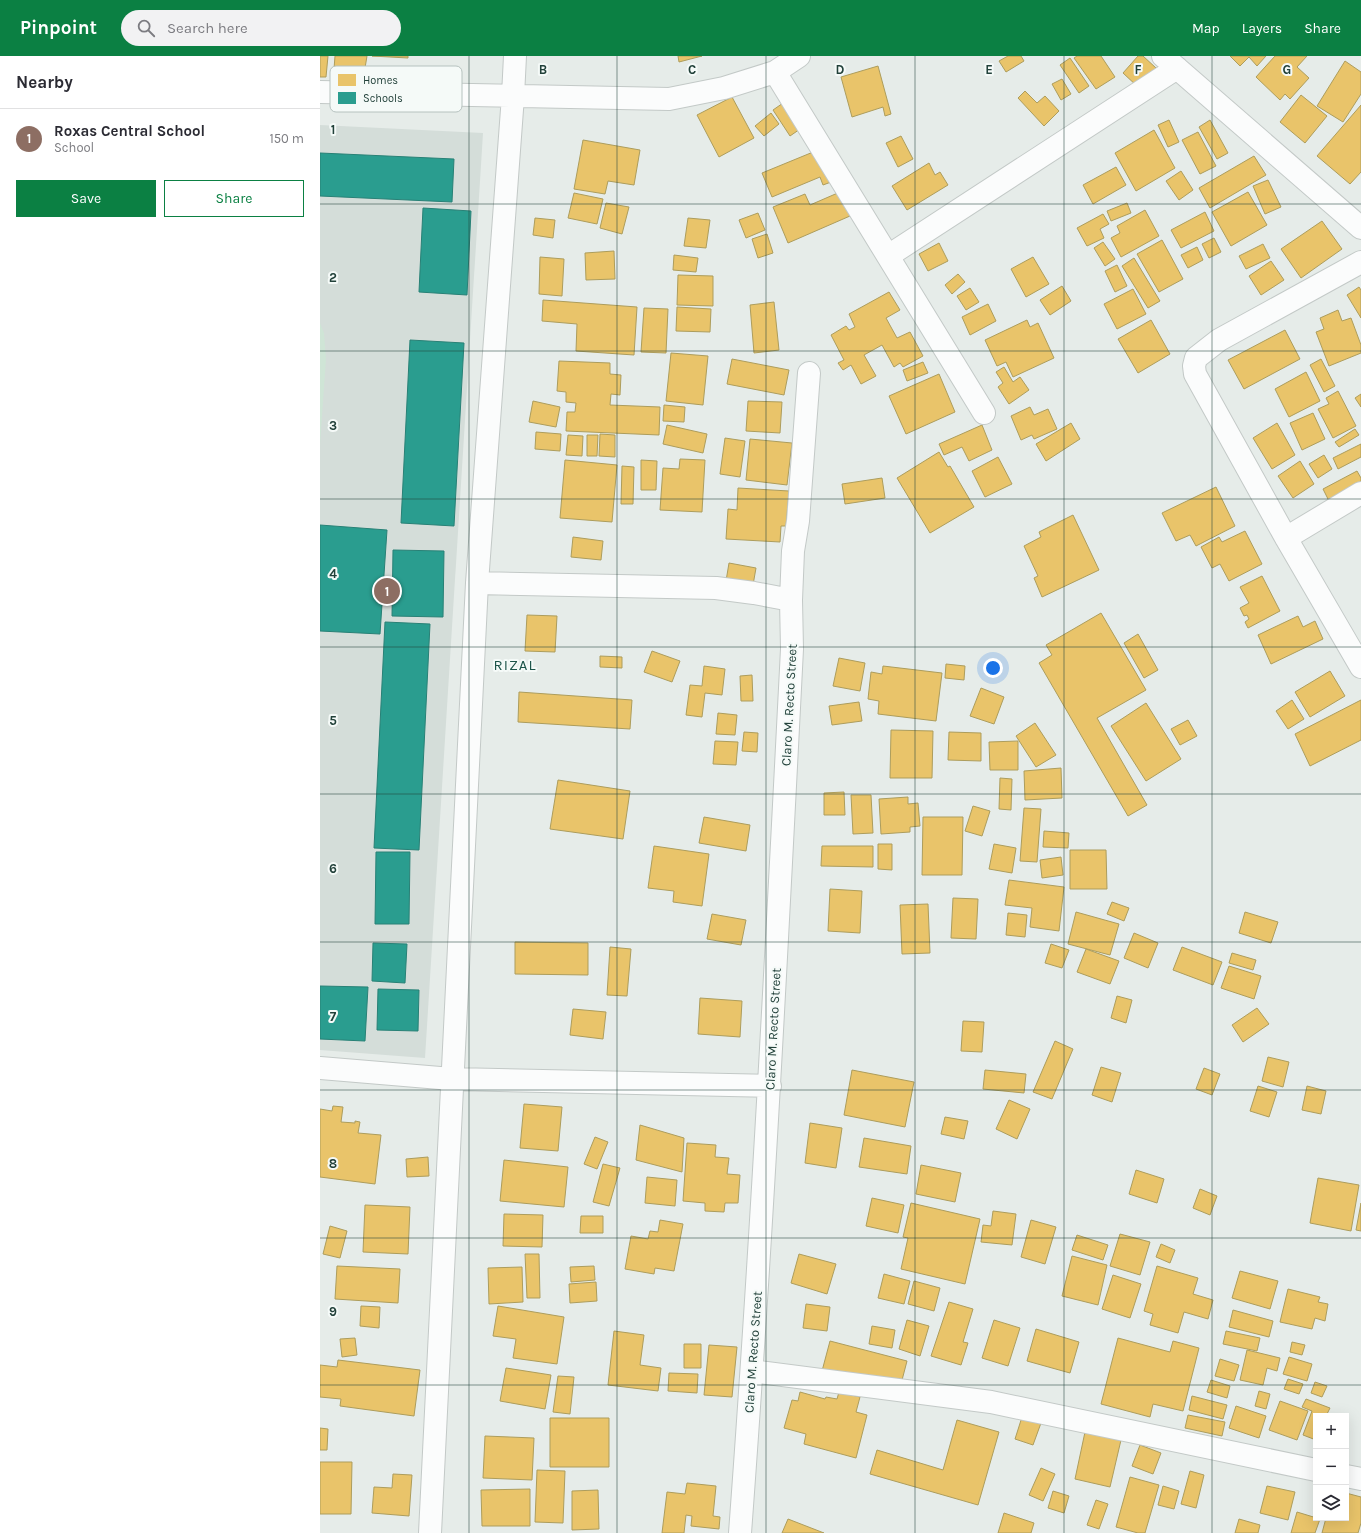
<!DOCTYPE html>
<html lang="en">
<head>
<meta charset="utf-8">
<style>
	:root { --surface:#fff; --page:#f2f2f3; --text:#2b2b33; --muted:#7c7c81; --line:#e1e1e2; --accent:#0b8043 }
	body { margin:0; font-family:Karla,sans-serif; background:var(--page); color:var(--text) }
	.controls { position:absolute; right:12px; bottom:12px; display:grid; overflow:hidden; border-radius:0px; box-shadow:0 4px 16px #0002 }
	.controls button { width:36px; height:36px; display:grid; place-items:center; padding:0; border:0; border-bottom:1px solid var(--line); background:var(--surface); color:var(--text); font:20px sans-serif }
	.you { position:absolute; left:673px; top:612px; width:14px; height:14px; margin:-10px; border:3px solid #fff; border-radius:50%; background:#1a73e8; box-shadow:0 0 0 6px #1a73e833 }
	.badge { display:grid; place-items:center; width:26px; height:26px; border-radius:50%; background:var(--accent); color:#fff; font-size:13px; font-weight:700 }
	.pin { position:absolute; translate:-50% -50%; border:2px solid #fff; box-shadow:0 1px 4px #0006 }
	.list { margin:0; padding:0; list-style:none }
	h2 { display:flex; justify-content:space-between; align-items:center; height:52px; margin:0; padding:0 16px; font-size:17px }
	h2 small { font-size:13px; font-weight:400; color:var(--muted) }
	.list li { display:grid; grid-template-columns:26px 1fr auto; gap:12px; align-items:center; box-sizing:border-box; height:60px; padding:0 16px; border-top:1px solid var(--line) }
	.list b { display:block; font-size:15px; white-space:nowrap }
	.list p { margin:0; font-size:13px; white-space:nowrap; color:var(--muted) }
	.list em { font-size:13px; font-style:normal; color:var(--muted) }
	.actions { display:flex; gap:8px; padding:12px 16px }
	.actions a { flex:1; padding:9px 0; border:1px solid var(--accent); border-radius:0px; text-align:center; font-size:14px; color:var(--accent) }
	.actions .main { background:var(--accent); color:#fff }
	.icon { flex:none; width:22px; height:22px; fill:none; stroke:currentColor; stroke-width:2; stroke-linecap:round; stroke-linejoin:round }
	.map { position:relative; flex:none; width:1041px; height:1477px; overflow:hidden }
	header { display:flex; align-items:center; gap:24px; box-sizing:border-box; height:56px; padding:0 20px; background:var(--accent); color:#fff }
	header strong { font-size:19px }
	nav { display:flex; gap:22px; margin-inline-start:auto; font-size:14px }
	.search { width:280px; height:36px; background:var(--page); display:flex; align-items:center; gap:10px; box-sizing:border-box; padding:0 14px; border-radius:22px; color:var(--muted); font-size:15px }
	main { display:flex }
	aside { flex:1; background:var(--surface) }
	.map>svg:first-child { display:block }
	.built { fill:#d4ddd9 }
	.green { fill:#cfe5d6 }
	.homes { fill:#e9c46a; stroke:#ad9d5c }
	.schools { fill:#2a9d8f; stroke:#288176 }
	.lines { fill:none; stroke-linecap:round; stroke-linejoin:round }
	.minor-casing { stroke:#c3c9c7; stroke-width:24 }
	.minor { stroke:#fbfcfc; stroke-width:22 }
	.grid { fill:none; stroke:#22413a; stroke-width:1; stroke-opacity:0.55 }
	.labels { text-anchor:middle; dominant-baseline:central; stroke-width:4; stroke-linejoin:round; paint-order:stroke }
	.street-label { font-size:13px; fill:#22413a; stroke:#f5faf8 }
	.quarter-label { font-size:15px; letter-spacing:1px; fill:#1d5449; stroke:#f5faf8 }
	.key { fill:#f5faf8; stroke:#b6c2bf; stroke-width:1 }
	.key-label { font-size:11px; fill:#22413a }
	.grid-label { font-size:13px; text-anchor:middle; font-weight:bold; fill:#22413a; stroke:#f5faf8; stroke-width:4; stroke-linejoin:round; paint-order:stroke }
</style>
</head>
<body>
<header>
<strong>Pinpoint</strong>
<div class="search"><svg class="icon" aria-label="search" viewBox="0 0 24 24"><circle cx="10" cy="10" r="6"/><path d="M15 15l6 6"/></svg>Search here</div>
<nav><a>Map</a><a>Layers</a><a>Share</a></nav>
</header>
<main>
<aside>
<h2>Nearby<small></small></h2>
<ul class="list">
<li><span class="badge" style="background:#8d6e63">1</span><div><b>Roxas Central School</b><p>School</p></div><em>150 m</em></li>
</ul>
<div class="actions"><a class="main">Save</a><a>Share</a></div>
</aside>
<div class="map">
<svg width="1041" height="1477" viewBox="0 0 1041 1477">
	<rect width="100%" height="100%" fill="#e6ece9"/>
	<!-- built -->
	<path class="built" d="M0,69L163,77L105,1002L0,994Z"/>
	<!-- green -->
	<path class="green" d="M0,267L4,277L6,303L0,389Z"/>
	<!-- homes -->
	<path class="homes" d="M0,0H8L6,21H0Z
		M15,0H47L44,18L14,13Z
		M52,0H88V2Z
		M358,0H382L359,6Z
		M688,0H701L704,5L686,16L679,5Z
		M757,0H781L795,21L776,33L754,2Z
		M818,0H823L836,12L818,31L803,17Z
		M910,0H946L937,10L929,1L920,10Z
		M955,0H987L977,11L989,22L970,43L965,38L960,44L936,21Z
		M750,2L769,30L759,37L740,9Z
		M1025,5L1041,16V38L1023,66L997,50Z
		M558,10L571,58L565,60L563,51L532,61L521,21Z
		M742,23L751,38L741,44L732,28Z
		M705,35L717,47L725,40L739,55L724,70L698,42Z
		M981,39L1007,60L985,87L960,66Z
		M412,41L434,82L399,101L377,59Z
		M466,45L483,71L470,80L453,54Z
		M1041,49V116L1030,128L997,100Z
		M451,57L459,68L444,80L435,70Z
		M849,64L859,86L848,91L838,69Z
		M890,64L908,97L897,103L879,71Z
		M834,74L855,112L816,135L795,97Z
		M878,76L896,110L880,118L862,84Z
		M581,80L593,103L578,111L566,87Z
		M263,84L320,94L314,129L288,125L285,138L254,133Z
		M498,94L511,126L503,129L500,121L452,141L442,117Z
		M934,100L946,119L890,152L879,132Z
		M609,107L615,119L620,116L628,129L587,154L572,130Z
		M796,111L806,129L773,148L763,129Z
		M861,115L873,134L859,144L846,125Z
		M948,124L961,151L945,158L933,130Z
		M520,136L530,160L468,187L453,151L485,138L490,149Z
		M928,136L947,169L911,190L892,156Z
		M254,137L283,143L277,168L248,162Z
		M286,147L309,151L302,178L280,172Z
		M807,147L811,157L791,165L787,155Z
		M825,154L839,180L801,201L791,182L800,177L797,170Z
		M885,156L894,175L861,192L851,174Z
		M438,157L445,174L426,182L419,164Z
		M783,158L789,168L780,173L784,182L767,190L757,172Z
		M215,162L235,164L233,182L213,179Z
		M368,162L390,164L386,192L364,190Z
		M1002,165L1022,193L981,222L961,193Z
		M447,178L453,197L438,202L432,183Z
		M894,182L901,196L889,202L882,188Z
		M842,184L863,223L839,236L817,198Z
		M783,186L795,203L785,210L774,192Z
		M619,187L628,205L608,215L599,198Z
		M943,188L950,202L926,213L919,200Z
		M877,191L883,204L868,212L861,199Z
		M294,195L295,223L266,224L265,197Z
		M354,199L378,202L376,216L353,214Z
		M220,201L244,203L242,240L219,238Z
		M713,201L729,228L706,241L691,213Z
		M814,202L840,245L828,252L802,210Z
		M951,205L964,224L941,239L929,220Z
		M797,209L807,230L795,236L785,215Z
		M638,218L645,226L632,238L625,229Z
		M358,219L393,220V250L357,249Z
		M742,230L751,245L730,259L720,244Z
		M1039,231L1041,234V262L1027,239Z
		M650,232L659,246L646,254L637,240Z
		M813,233L826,258L797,273L784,248Z
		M569,236L580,254L566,262L577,282L590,276L603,300L583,311L580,307L574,311L562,289L544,299L556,320L541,328L531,309L523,314L518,307L524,304L511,279L526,270L529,274L535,271L529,258Z
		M223,244L317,251L314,299L256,295L257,268L222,265Z
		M454,246L459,294L434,297L430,249Z
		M668,248L676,265L650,279L642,261Z
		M357,251L391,253L390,276L356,275Z
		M324,252L348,253L346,297L321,296Z
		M1018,254L1022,265L1031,262L1041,289V297L1009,310L996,276L1004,273L1000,262Z
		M707,264L710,271L718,267L734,302L693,321L686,306L677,310L665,284Z
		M831,264L850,298L818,317L798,283Z
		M965,274L980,303L924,333L908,304Z
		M351,297L388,300L383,349L346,345Z
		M412,303L469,314L464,339L407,328Z
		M1001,303L1015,330L1004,336L990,309Z
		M239,305L290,307V318L301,319L300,339L291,338L290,349L340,351L339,379L246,375L247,356H255L256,347L246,346V336L237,335Z
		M603,306L608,317L587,325L583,314Z
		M684,311L693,326L700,321L709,334L689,348L678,331L683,327L676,316Z
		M986,316L1000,345L969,361L955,333Z
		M619,318L635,356L586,378L569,340Z
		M1018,335L1036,370L1013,382L998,353L1009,348L1006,342Z
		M1041,338V351L1035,342Z
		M213,345L240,351L236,371L209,366Z
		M428,345L462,346L460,377L426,375Z
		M344,349L365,351L364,366L343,365Z
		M710,351L714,359L728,353L737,373L714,383L712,379L701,384L691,360Z
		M993,357L1005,383L982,394L970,367Z
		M751,367L760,383L726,405L716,388Z
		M957,367L975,399L952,413L933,382Z
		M347,369L387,378L383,397L343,388Z
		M662,369L672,394L649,405L642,391L624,399L619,388Z
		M1035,373L1039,379L1019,391L1015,386Z
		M216,376L241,378L240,395L215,393Z
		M280,378L295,379V401L279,400Z
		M248,379L263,380L262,400L246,399Z
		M267,379H278L277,400H267Z
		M405,382L425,385L420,421L400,418Z
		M430,383L472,387L467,429L426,424Z
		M1041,388V401L1018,413L1013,402Z
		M619,396L628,411L630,410L654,451L610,477L577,422Z
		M1004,399L1012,413L998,422L989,408Z
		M678,401L692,428L665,441L652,415Z
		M360,403L385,404L382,456L340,454L343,412L359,413Z
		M245,404L297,409L292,466L240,462Z
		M321,404L337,405L336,434H321Z
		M980,405L994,428L973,442L958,420Z
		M302,410L314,411L313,448H301Z
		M1037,415L1041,422V428L1009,445L1003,433Z
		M562,422L565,442L525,448L522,428Z
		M896,431L915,470L876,490L870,479L856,485L842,457Z
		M418,432L469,435L466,470H461L460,486L406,483L408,453L417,454Z
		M753,459L779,514L722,541L714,522L718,520L704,490L721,481L719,476Z
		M925,475L942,508L909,525L900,508L892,512L881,491L899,481L902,486Z
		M253,481L283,485L281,504L251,501Z
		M409,507L436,512L433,529L406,525Z
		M942,520L960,555L928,572L925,566L929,563L927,559L924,560L920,552L929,547L920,531Z
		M781,557L826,634L777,662L827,749L808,760L719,607L732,599L726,589Z
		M207,559L237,560L235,596L205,595Z
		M978,560L983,571L995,565L1003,583L951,608L938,579Z
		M818,578L838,614L824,622L804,587Z
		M332,595L360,605L352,626L324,616Z
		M280,600L302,601V612L280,611Z
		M519,602L545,607L540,635L513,630Z
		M626,608L645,610L644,624L625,622Z
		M384,610L405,613L402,639L385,637L382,661L366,659L370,629L382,630Z
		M563,610L622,617L616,665L558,658L559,645L548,643L551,616L562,618Z
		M1010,615L1025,640L990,661L975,636Z
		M432,619L433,645H421L420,620Z
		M661,632L684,641L674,668L650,660Z
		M199,636L312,644L310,673L198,666Z
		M972,644L984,663L968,673L956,655Z
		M1041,644V684L990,710L975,678Z
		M539,646L542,665L512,669L509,650Z
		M826,647L861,703L826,725L791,670Z
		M398,657L417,659L415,679L396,678Z
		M868,664L877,680L860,689L851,673Z
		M715,667L736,699L716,711L696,680Z
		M571,674L613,675L612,722H570Z
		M424,676L438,677L437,696L422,695Z
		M629,676L661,677V705L628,704Z
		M395,685L418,686L416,709L393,708Z
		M698,685V714H670L669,686Z
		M741,712L742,742L705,744L704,715Z
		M680,722L692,723L691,754L679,753Z
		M238,724L310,735L303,783L230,773Z
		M524,736L525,759H504V737Z
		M531,739H551L553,777L533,778Z
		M588,741V748L598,747L600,770L590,771V776L561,778L559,743Z
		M653,750L670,755L662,780L645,775Z
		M704,752L721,753L717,806L700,805Z
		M384,761L430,769L426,795L379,787Z
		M603,761H643L642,819H602Z
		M724,775L749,777L748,792L723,791Z
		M558,788H572V814L558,813Z
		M674,788L696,792L692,817L669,813Z
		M334,790L389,798L382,850L353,846L354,835L328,832Z
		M502,790H553V811L501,810Z
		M750,794H786L787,833H750Z
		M741,801L743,819L722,822L720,804Z
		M689,824L744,831L739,875L710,871L712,852L685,849Z
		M510,833L542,835L540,877L508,875Z
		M633,842L658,843L656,883L631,882Z
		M792,846L809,852L804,865L787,858Z
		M608,848L610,897L582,898L580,849Z
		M756,856L799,868L790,899L748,888Z
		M925,856L958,866L951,887L919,877Z
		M688,857L707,859L705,881L686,879Z
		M392,858L426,864L421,889L387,883Z
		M814,877L838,887L828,912L804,902Z
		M195,886L268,887V919L195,918Z
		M731,888L749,894L742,912L725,907Z
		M290,891L311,893L307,940L287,939Z
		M862,891L902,906L893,929L853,914Z
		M766,893L799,905L790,928L757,916Z
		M912,897L936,904L933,914L909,907Z
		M909,910L941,920L934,943L901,932Z
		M797,940L812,944L806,967L791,962Z
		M380,942L422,945L420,981L378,978Z
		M937,952L949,968L923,986L912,969Z
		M253,953L286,956L283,983L250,979Z
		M643,965L664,966L662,996L641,995Z
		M735,985L753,993L732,1043L713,1036Z
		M948,1001L969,1006L963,1031L942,1025Z
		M781,1011L801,1017L792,1046L772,1039Z
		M884,1012L900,1018L892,1039L876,1033Z
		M532,1014L594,1026L585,1071L524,1059Z
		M665,1014L706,1018L704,1037L663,1033Z
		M938,1030L957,1036L949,1061L930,1055Z
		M987,1030L1006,1035L1001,1058L982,1054Z
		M689,1044L710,1053L697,1083L676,1073Z
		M204,1048L242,1051L238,1095L200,1092Z
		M13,1050L23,1051L21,1066L35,1067V1065L40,1066L38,1077L61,1079L55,1128L0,1121V1053L12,1055Z
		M625,1061L648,1065L644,1083L621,1078Z
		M490,1067L522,1072L516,1112L485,1107Z
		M320,1069L364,1082L362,1116L316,1104Z
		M275,1081L288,1086L277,1113L264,1108Z
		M544,1082L591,1090L587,1118L539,1111Z
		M367,1087L396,1089L395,1101L409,1102L407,1118L420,1119L418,1147H405L404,1156L385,1155V1147L363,1145Z
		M108,1101L109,1120L87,1121L86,1103Z
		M184,1104L248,1111L244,1151L180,1145Z
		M283,1108L300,1112L289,1150L273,1146Z
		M601,1109L641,1117L635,1146L596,1138Z
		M816,1114L844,1123L837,1147L809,1138Z
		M327,1121L357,1124L355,1150L325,1147Z
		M998,1122L1039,1129L1031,1175L990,1167Z
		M880,1133L897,1140L890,1159L873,1152Z
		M552,1142L584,1149L578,1177L546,1170Z
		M591,1147L660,1163L645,1228L581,1213L588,1182L583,1181Z
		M1041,1147V1175L1036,1174Z
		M45,1149L90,1151L88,1198L43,1196Z
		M673,1155L696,1158L692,1189L661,1186L663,1169L671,1170Z
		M184,1158L223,1159L222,1191L183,1190Z
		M261,1160H283V1177H260Z
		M340,1164L363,1168L354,1215L335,1212L334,1218L305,1213L311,1180L328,1183L330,1175L338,1176Z
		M711,1164L736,1171L725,1208L701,1201Z
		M10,1170L27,1175L20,1202L3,1198Z
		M800,1178L830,1186L820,1219L790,1210Z
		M757,1179L788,1189L783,1204L752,1194Z
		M841,1188L855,1194L850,1207L836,1201Z
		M205,1198H219L220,1242H207Z
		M479,1198L516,1208L507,1238L471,1227Z
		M752,1200L787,1209L778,1249L742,1240Z
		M17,1210L80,1213L78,1247L15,1243Z
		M274,1210L275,1224L251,1226L250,1211Z
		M837,1210L878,1222L873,1238L893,1244L888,1263L864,1256L858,1277L830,1269L833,1258L824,1255Z
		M202,1211L203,1246L169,1248L168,1212Z
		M920,1215L958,1225L950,1253L912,1242Z
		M564,1218L590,1225L584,1248L558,1242Z
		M793,1219L821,1228L810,1262L782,1253Z
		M594,1225L620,1232L614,1255L588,1248Z
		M276,1226L277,1245L250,1247L249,1228Z
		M968,1233L1000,1241L998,1246L1008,1248L1005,1265L995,1262L992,1273L960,1266Z
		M629,1246L653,1253L643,1286L648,1287L641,1309L611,1300Z
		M486,1248L510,1251L507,1275L483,1272Z
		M41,1250L60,1251L59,1272L40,1270Z
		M178,1250L244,1261L237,1308L193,1302L196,1283L173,1280Z
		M913,1254L953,1265L949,1281L909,1271Z
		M587,1264L609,1270L600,1300L579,1293Z
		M674,1264L700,1272L688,1310L662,1302Z
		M552,1270L575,1274L572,1292L549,1288Z
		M716,1273L759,1286L750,1317L707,1305Z
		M294,1275L324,1279L320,1309L341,1312L338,1335L288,1329Z
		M906,1275L940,1282L937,1295L903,1288Z
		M35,1282L37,1299L22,1301L20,1283Z
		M798,1282L850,1296L853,1285L879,1292L863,1355L833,1348L830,1361L781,1348Z
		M510,1285L587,1305L581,1328L502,1315Z
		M972,1286L985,1289L982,1299L970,1296Z
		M364,1288H381V1312H364Z
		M389,1289L417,1291L412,1341L384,1339Z
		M927,1294L960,1302L957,1315L947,1312L943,1329L920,1324Z
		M969,1301L992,1308L987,1325L963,1318Z
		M900,1303L919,1309L914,1325L895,1320Z
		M18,1304L100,1314L94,1360L20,1350L21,1343L0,1341V1309L17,1311Z
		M186,1312L231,1319L225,1353L180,1345Z
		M349,1317L378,1318L377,1337L348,1335Z
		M238,1320L254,1321L250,1358L233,1356Z
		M968,1323L983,1328L979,1338L964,1333Z
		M891,1324L910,1330L907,1342L887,1336Z
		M995,1326L1007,1330L1002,1341L991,1337Z
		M939,1335L950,1338L946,1353L935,1350Z
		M480,1336L505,1343L506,1341L517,1343L519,1336L540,1341L536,1356L547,1359L536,1402L484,1388L486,1378L464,1372L472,1344L478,1345Z
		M872,1340L907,1349L903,1363L869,1354Z
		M986,1343L1010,1352L1006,1360H996V1384L983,1379L992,1355L982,1351Z
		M960,1345L988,1355L977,1384L949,1374Z
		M916,1350L946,1360L939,1382L909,1372Z
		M868,1359L905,1366L902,1380L865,1372Z
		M702,1361L721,1367L713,1389L695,1383Z
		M230,1362H289V1411H230Z
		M637,1364L679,1376L658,1449L550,1418L557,1394L623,1414Z
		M0,1372L8,1373L7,1394H0Z
		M765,1376L801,1384L790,1431L755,1423Z
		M165,1380L214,1382L212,1424L163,1422Z
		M820,1389L841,1397L833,1418L812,1410Z
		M0,1406H32L31,1458H0Z
		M721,1412L735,1418L723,1445L709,1439Z
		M217,1414L245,1415L243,1467L215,1466Z
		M870,1415L884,1419L876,1452L861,1448Z
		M73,1418L92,1419L89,1460L52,1457L54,1431L72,1432Z
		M810,1421L839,1429L825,1477H818L796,1471Z
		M367,1427L396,1430L393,1460L400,1461L399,1473L371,1470L372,1460L366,1459L364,1477H342L347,1436L365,1438Z
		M843,1430L859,1435L854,1453L838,1449Z
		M947,1430L975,1436L968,1464L940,1457Z
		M210,1433V1470H162L161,1434Z
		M278,1434L279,1473L252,1474V1435Z
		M733,1435L749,1440L744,1457L728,1452Z
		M1026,1437L1041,1441V1467L1038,1477H1002L1006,1462H1026Z
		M776,1444L788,1448L779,1473L767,1469Z
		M977,1456L1000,1463L995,1477H971Z
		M684,1457L714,1467L711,1477H678Z
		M468,1463L504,1477H462Z
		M919,1463L940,1469L938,1477H915Z"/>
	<!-- schools -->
	<path class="schools" d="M0,97L134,103L132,146L0,140Z
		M103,152L151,155L147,239L99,236Z
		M90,284L144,287L134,470L81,467Z
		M0,469L67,474L60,578L0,575Z
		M73,494L124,495L123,561L72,560Z
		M65,566L110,568L99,794L54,792Z
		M56,796H90L89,868H55Z
		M53,887L87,888L85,927L52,925Z
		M0,930L48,931L45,985L0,983Z
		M58,933L99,934L98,975L57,974Z"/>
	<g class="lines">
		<defs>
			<path id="minor" d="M843,0L1041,172
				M455,16L664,357
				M0,36L349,43L404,32L455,16L479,0
				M568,200L857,12
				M1041,206L899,284L876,302L874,310L875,318L966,482L1041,611
				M966,482L1041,437
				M157,527L396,532L434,537L471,544L472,593C457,888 442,1182 420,1477
				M471,544L473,495L478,465L489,317
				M0,1012L132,1023L450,1030
				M432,1315L671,1346L996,1414
				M1026,1420L1041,1423
				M110,1477L157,527L193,40L195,0"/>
		</defs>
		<!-- minor casing -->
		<use href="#minor" class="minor-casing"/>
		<!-- minor -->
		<use href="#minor" class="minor"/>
	</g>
	<!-- grid -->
	<path class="grid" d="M149,0V1477M297,0V1477M446,0V1477M595,0V1477M744,0V1477M892,0V1477M0,148H1041M0,295H1041M0,443H1041M0,591H1041M0,738H1041M0,886H1041M0,1034H1041M0,1182H1041M0,1329H1041"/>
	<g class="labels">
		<!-- street labels -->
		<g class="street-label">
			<text transform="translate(469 649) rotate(-87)">Claro M. Recto Street</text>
			<text transform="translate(453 973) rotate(-87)">Claro M. Recto Street</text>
			<text transform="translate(433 1296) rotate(-86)">Claro M. Recto Street</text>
		</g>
		<!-- quarter labels -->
		<g class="quarter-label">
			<text x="195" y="609">RIZAL</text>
		</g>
	</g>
	<!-- legend -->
	<rect x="10" y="10" width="132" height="46" rx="6" class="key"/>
	<rect x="18" y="18" width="18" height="12" fill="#e9c46a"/>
	<rect x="18" y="36" width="18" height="12" fill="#2a9d8f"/>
	<g class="key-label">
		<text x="43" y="28">Homes</text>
		<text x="43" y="46">Schools</text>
	</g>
	<g class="grid-label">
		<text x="223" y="18">B</text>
		<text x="372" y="18">C</text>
		<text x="520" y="18">D</text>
		<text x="669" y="18">E</text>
		<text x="818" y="18">F</text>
		<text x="967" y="18">G</text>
		<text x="13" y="78">1</text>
		<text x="13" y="226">2</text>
		<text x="13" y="374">3</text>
		<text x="13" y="522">4</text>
		<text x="13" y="669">5</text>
		<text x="13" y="817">6</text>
		<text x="13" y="965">7</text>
		<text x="13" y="1112">8</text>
		<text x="13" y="1260">9</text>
	</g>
</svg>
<div class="controls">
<button>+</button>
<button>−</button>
<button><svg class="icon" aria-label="layers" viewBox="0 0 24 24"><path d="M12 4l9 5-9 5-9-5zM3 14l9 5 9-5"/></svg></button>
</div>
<div class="you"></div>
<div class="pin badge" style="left:67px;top:535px;background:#8d6e63">1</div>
</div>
</main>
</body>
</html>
